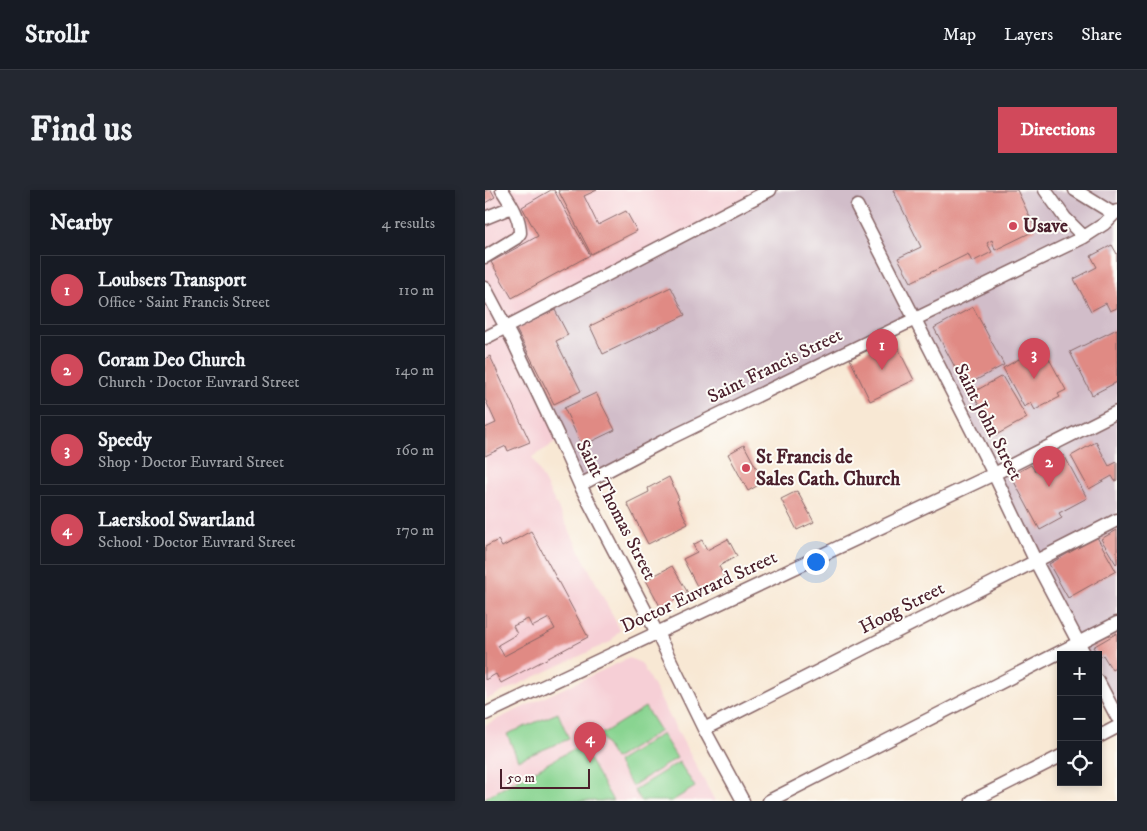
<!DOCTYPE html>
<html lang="en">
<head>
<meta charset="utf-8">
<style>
	:root { --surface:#171b24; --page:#242831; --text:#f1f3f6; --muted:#9ea1a6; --line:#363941; --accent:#d1495b }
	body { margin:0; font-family:"IM FELL DW Pica",serif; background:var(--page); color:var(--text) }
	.controls { position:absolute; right:15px; bottom:15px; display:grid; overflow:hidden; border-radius:0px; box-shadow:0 2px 8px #0003 }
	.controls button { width:45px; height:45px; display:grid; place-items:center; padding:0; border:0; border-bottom:1px solid var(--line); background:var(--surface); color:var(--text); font:25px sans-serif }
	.scale { position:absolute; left:15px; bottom:12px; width:90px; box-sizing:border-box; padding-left:5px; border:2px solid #4a1f2b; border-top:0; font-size:14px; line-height:18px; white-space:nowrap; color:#4a1f2b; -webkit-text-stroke:4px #fdfcf7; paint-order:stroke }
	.you { position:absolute; left:330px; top:371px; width:18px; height:18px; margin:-12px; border:4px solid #fff; border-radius:50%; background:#1a73e8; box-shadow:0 0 0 8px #1a73e833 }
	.badge { display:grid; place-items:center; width:32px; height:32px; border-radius:50%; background:var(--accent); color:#fff; font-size:16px; font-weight:700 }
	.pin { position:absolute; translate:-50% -41px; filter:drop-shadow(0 1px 2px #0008) }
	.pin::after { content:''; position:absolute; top:26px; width:18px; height:15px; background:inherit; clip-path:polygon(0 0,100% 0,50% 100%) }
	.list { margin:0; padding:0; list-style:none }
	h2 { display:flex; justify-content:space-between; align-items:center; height:65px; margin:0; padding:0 20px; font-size:21px }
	h2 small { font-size:16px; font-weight:400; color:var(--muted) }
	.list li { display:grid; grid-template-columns:32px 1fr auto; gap:15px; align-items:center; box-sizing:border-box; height:70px; margin:0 10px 10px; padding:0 10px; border:1px solid var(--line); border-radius:0px }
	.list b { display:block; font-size:19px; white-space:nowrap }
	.list p { margin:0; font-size:16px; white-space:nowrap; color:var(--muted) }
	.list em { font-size:16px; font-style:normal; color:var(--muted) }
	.icon { flex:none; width:28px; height:28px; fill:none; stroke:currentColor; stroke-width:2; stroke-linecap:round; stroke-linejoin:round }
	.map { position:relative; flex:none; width:632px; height:611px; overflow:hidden; border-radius:0px }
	header { display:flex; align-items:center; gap:30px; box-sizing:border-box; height:70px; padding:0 25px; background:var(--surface); border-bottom:1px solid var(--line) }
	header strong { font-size:24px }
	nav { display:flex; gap:28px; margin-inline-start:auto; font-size:18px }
	.intro { display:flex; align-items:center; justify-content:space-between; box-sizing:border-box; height:120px; padding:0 30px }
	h1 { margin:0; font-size:35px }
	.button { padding:12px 22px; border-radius:0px; background:var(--accent); color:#fff; font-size:18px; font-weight:700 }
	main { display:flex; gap:30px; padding:0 30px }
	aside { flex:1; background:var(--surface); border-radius:0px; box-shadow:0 2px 8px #0003 }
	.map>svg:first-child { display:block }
	.built { fill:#f6cfd6 }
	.industrial { fill:#d1bdc9 }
	.garden { fill:#89d491; stroke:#6a7a5e }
	.building { fill:#e08a84; fill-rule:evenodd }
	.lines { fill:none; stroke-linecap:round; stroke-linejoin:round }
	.minor-casing { stroke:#876566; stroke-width:15 }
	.minor { stroke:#fff; stroke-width:12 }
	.poi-dot { fill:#d1495b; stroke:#fdfcf7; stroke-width:2 }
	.labels { text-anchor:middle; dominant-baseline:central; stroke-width:4; stroke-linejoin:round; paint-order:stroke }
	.poi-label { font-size:19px; font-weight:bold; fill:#4a1f2b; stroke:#fdfcf7; text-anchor:start }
	.street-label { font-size:19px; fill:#4a1f2b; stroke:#fdfcf7 }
</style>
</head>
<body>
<header>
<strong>Strollr</strong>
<nav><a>Map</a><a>Layers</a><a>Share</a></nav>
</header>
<div class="intro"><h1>Find us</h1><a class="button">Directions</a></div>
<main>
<aside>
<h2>Nearby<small>4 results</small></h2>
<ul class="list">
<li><span class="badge">1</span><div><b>Loubsers Transport</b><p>Office · Saint Francis Street</p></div><em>110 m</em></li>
<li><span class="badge">2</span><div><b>Coram Deo Church</b><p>Church · Doctor Euvrard Street</p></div><em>140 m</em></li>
<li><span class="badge">3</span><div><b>Speedy</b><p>Shop · Doctor Euvrard Street</p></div><em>160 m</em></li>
<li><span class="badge">4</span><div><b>Laerskool Swartland</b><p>School · Doctor Euvrard Street</p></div><em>170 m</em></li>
</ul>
</aside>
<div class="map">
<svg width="632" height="611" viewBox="0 0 632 611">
	<rect width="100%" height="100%" fill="#fdfcf7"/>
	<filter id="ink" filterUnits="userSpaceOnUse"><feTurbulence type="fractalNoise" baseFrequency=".02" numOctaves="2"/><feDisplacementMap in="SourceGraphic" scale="10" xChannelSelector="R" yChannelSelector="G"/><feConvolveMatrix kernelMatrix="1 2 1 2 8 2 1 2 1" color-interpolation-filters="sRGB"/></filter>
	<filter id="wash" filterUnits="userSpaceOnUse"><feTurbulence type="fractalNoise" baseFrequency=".0096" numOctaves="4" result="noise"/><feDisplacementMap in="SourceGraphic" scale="20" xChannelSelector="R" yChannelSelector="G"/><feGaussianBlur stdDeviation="1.12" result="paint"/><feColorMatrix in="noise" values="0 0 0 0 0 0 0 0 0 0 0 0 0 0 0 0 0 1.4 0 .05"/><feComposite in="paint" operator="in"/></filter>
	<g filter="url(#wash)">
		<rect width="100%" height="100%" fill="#f8e8d4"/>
		<!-- built -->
		<path class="built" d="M0,0H285L75,250L47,267L135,440L125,452L0,510Z
			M144,468L156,473L230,611H0V535Z"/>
		<!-- industrial -->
		<path class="industrial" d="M285,0H632V527L613,491V465H600L430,129L95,295L20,137Z"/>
		<!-- garden -->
		<path class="garden" d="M160,517L175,541L130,569L115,545Z
			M73,523L84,549L33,570L22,544Z
			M177,544L192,568L147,596L132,572Z
			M96,555L128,611H0V608Z
			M194,572L210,597L187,611H156L149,600Z"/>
		<g id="blocks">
			<!-- building -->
			<path class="building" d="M0,0H6L10,7L0,13Z
				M66,0H69L105,65L27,108L6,72L53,46L37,17Z
				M73,0H112L99,6L113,35L141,21L152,41L106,64Z
				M408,0H532L551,40L510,60L507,50L502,53L507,62L487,72L483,64L426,92L413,68L436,57Z
				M627,55L632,64V118L625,121L621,113L606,121L589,89L612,77L606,66Z
				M186,97L200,125L118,164L105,136Z
				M488,117L519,175L480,196L449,138Z
				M70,120L83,145L71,151L96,201L69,214L31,139Z
				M632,139V192L607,205L585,162Z
				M408,148L429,190L385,211L365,169Z
				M557,156L581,200L573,204L575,207L550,220L546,213L539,217L518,178Z
				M5,166L45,252L23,261L21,256L0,266V238L11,233L0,209V169Z
				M517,186L542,228L511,245L487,203Z
				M111,203L130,240L97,256L79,218Z
				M611,252L624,276L632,272V290L630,291L627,286L604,299L586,266Z
				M259,255L279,292L263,301L243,264Z
				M579,265L602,308L574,323L577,328L555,340L526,286L546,275L550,281Z
				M184,287L194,309L192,311L203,334L163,354L142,313L164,302L163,298Z
				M312,301L329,332L312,340L296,309Z
				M632,340V373L631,374L616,349Z
				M46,341L103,447L16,493L11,484L0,490V357L13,350L17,357ZM64,428L70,439L19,466L13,455L32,444L28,436L43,429L47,437Z
				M612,347L631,381L583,408L564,374Z
				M243,349L252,366L234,376L239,387L214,400L198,369L212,362L208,355L217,350L222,360Z
				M187,376L203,403L176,418L161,390Z
				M632,443V477L627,480L618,465L614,468L613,465L608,457Z"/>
		</g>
	</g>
	<g filter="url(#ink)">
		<use href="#blocks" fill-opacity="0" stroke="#876566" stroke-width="1"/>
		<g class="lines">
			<defs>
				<path id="minor" d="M560,0L580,28L599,47
					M590,0L629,24
					M372,16L509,284L551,372L600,465
					M0,28L27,17
					M0,67L31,48L35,43C35,27 26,14 17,0
					M0,98L28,151L75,250L95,295L172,443L219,539L258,611
					M0,148L285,0
					M95,295L177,252L599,47L619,34L632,21
					M613,491L632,527
					M0,524L509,284L632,222
					M219,539L632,330
					M613,547L632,537
					M284,611L632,433
					M487,611L576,566"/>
			</defs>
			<!-- minor casing -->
			<use href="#minor" class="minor-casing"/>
			<!-- minor -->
			<use href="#minor" class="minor"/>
		</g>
	</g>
	<!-- markers -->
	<g class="poi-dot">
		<circle cx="528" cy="36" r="5"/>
		<circle cx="261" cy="278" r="5"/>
	</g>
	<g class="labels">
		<!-- poi labels -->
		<g class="poi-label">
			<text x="538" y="36">Usave</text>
			<text x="271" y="267">St Francis de<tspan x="271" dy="22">Sales Cath. Church</tspan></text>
		</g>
		<!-- street labels -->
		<g class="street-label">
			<text transform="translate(290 176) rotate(-26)">Saint Francis Street</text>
			<text transform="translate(503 232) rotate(63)">Saint John Street</text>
			<text transform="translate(131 320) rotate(63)">Saint Thomas Street</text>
			<text transform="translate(214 402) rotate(-25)">Doctor Euvrard Street</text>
			<text transform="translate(417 418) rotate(-27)">Hoog Street</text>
		</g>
	</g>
</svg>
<div class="controls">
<button>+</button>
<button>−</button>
<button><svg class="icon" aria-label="locate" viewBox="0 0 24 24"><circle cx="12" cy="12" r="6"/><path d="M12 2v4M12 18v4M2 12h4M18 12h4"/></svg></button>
</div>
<div class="scale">50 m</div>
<div class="you"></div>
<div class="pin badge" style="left:397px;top:180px">1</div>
<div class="pin badge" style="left:564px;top:297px">2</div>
<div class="pin badge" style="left:549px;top:189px">3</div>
<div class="pin badge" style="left:105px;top:573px">4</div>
</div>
</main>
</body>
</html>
